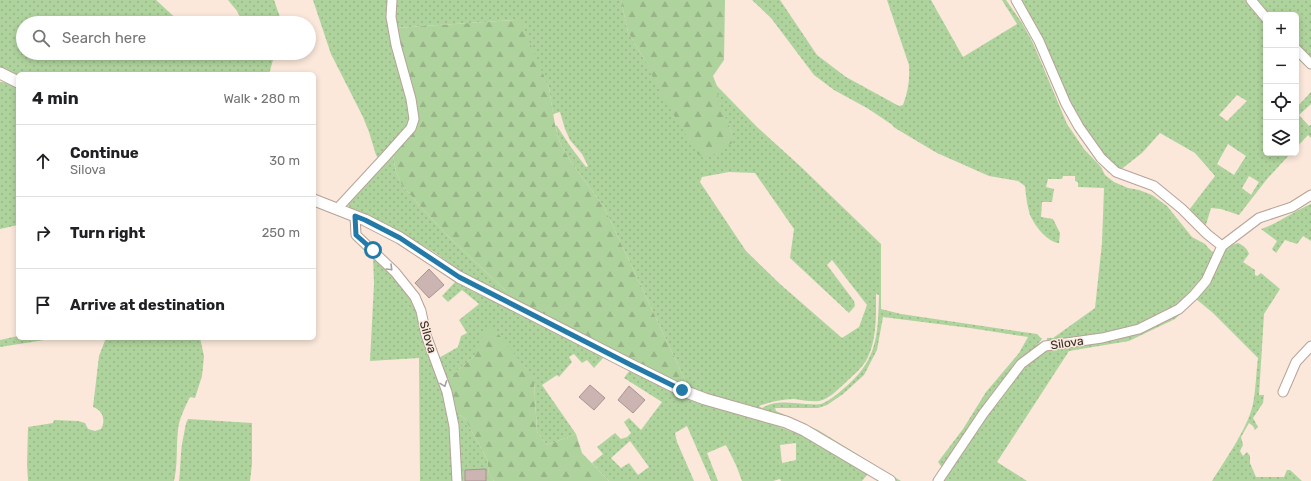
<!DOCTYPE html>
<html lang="en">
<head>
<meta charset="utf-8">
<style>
	:root { --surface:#fff; --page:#f2f2f2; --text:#202124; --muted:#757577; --line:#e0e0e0 }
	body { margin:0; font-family:Rubik,sans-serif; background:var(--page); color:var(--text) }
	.controls { position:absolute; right:12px; top:12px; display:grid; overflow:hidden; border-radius:6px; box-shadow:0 2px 6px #0003 }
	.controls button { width:36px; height:36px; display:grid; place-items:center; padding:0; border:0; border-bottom:1px solid var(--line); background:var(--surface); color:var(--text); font:20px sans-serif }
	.stop { position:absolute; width:12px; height:12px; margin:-9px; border:3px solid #2379a8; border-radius:50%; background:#fff }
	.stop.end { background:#2379a8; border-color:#fff; box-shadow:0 1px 4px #0008 }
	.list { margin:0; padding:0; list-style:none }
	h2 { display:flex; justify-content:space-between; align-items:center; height:52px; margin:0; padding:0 16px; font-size:17px }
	h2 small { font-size:13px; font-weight:400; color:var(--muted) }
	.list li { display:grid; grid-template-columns:26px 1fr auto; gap:12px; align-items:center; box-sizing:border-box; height:72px; padding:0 16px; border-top:1px solid var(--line) }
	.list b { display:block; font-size:15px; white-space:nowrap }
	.list p { margin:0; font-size:13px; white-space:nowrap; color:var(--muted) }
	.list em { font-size:13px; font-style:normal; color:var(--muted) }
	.icon { flex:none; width:22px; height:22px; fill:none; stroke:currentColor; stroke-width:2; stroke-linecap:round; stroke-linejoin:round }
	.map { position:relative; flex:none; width:1311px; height:481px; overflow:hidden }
	.search { position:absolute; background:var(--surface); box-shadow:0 2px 6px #0003; left:16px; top:16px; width:300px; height:44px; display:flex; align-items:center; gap:10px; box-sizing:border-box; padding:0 14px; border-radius:22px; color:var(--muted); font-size:15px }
	.panel { position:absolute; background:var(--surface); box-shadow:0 2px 6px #0003; left:16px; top:72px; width:300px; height:268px; border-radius:6px }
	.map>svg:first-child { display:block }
	.grass { fill:url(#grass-dots); fill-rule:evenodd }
	.forest { fill:url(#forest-firs) }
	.building { fill:#cbb4b1; stroke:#a9938f }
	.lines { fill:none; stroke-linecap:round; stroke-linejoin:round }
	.minor-casing { stroke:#b5a397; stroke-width:11 }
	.tertiary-casing { stroke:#b5a397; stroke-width:13 }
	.minor { stroke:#fff; stroke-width:9 }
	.tertiary { stroke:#fff; stroke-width:11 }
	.oneway { stroke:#a29f9d }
	.route { stroke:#2379a8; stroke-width:5 }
	.labels { text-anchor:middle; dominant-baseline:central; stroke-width:3; stroke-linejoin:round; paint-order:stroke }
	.street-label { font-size:12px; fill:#312a25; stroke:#fbe8db }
</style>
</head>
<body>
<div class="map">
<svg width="1311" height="481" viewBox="0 0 1311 481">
	<defs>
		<pattern id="grass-dots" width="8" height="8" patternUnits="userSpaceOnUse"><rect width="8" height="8" fill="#afd39d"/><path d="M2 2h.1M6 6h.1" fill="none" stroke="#97b587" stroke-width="1.8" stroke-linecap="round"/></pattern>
		<pattern id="forest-firs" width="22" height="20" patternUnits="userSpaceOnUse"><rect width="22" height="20" fill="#afd39d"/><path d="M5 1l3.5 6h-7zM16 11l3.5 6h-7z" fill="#97b587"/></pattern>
	</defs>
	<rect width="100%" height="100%" fill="#fbe8db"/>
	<!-- grass -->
	<path class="grass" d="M0,0H156L181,23H23V53H275L269,74H18V78L0,68Z
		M228,0H274L282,23H234L241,19L237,11Z
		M313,0H390L411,100L410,126L380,161L376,155L369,132L363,117L331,54Z
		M394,0H621L628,32L644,59L732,133L717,100V86L757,127L800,166L881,244V309L901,314L1037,334L1042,339L943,469L938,462L963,429L986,392L1019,353L1028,337L970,328L883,317L877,350L864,375L843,394L827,405L818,408H775L776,411L818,430L901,481H896L829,439L684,385L686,382L604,207L571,162L560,143L555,125L557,126L570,146L586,167L588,166L582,154L570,140L565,129L560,112L553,114L549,88L514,20L395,28ZM729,172L755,173L794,229L790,258L849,313L855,306L854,301L827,265L832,260L867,305L859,327L842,338L780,284L746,251L700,182L702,177ZM876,294L879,295C878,337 877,362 842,390C836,395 829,401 821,404C817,405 811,404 806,404C790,403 776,400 762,408L759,406C770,402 782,399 794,399C802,400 811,402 819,401C829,399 836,391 844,384C852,376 863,368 868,357C877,338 876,314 876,294Z
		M752,0H780L817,55L846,77L899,106L903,105C908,92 910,79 909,65L887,0H931L963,57L1017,24L1002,0H1006L1022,23L1033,43L1067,124L1084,149L1101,167L1105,175L1114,182L1128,188L1139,190L1152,195L1167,206L1192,237L1205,244L1211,251L1218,253L1199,287L1168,314L1119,333L1047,342V338H1053L1095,308L1102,243L1104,188L1078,187V182L1075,181V176H1063L1062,179H1048L1046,187L1054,189L1052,202H1042L1041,217L1053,219L1060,233L1059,243C1047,242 1035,226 1030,215C1027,206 1026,196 1025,186L1018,181L989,176L937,153L895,128L891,124L867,108L834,90L814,75L771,18Z
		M1019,0H1246L1266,22V153H1291L1267,179L1239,215L1221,209L1211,208L1205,228L1189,210L1215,176L1195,153L1160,133L1142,153L1119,171L1111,164L1078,121ZM1237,95L1247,101L1227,121L1219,115ZM1228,144L1246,156L1234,175L1217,164ZM1249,176L1259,182L1251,195L1242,188Z
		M1253,0H1311V60L1296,44V15H1267Z
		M0,82L8,83L18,87V225L0,229Z
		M1311,92V104L1299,115L1309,126L1311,125V138L1308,135L1296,148V108Z
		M393,155L396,172L402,185L419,205L450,238L506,291V299L462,273L437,254L399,231L379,221L351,209L348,205V199Z
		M1311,204V241L1303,236L1297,244L1285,240L1276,253L1272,249L1277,241L1261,229C1279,223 1294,211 1311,204Z
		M1238,243C1244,246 1247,248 1249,254L1243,262L1255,270V275L1257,276L1261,273L1280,289L1264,314L1259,395H1264L1263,403L1253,418L1258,427L1255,430L1253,426L1249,423L1241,437L1243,445L1240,451L1243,456L1247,452L1250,456V463L1256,477H1284L1287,470H1290L1302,481H1212C1225,460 1248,428 1253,404C1256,389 1256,373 1258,358L1213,313L1196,299L1175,319L1129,341L1069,351L997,462L1027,481H944L989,411L1018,371L1047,349L1164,321L1217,267L1225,251L1232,245Z
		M373,255L407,289L418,310L417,319L422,327L448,404L455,481H420L419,358L370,361L374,284Z
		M457,280L472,291L526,317L604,357L594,368L587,360L582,363L574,354L569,357L572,362L559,377L557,375L542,385L576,434L547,445L537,432L534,381H537L524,366L477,353L474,356L447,380L437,359L458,347L461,336L467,333L459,320L479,304L462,290L448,302L442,296Z
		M18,336V338H57L0,347V340Z
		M106,338H200L204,356L202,376L195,398L190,397C185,407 179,419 178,430C176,447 178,464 174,481H28L27,465L28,427L53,423L54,420L78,421L85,423L88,429L95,431L101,429C106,421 103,410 93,407L99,356Z
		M630,370L801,435L868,474L862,481H781L780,479L773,481H742L736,465L726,445L707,453L718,481H711L687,426L675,433L677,442L694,481H609L592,463L603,454L597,447L615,433L621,439L627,437L631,433L624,422L629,418L641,430L662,402L624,378ZM630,441L649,467L638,475L629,463L621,468L611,458ZM796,443V460L782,463L780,445Z
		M460,415L465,419L487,459L489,474L494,481H460L454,416Z
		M188,419L252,423V464L250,481H179C181,465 180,449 184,434C185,429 185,424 188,419Z"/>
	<!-- forest -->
	<path class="forest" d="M621,0H725L724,60L713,76L717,86L718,100L732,133L733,140L732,143L708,158H703L698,154L662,96L644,59L628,32Z
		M514,20L521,22L549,88L555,125L560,143L571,162L604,207L686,382L684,385L506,299V291L450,238L419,205L402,185L396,172L393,155L411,133L416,122L395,28Z
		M488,328L495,330L524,366L538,380L534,382L537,432L547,445L576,434L582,453L609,481H494L489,474L487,459L465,419L460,415L454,416L447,380L474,356L484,331Z"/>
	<!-- building -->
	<path class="building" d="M429,269L444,285L429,298L415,283Z
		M590,385L605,398L594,410L579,397Z
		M629,386L645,400L633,413L618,400Z
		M486,469V481H465V470Z"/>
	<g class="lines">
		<defs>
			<path id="minor" d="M1016,0L1039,41L1066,104L1079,127L1101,158L1116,172L1154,186L1182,209L1207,234L1222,246
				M1251,0L1266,18
				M1296,49L1311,64
				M337,209L386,156L411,128L414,119L411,99L396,45L391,17L392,0
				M355,216L356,235L395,272L415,297L421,311L426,335L447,392L454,426L457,481
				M1283,392L1296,362L1311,346
				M938,481L983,414L1021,364L1045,346L1102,338L1139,329L1179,309L1194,295L1206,281L1222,246L1259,218L1292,207L1311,195"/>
			<path id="tertiary" d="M0,73L18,82
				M314,200L365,220L400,238L459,277L631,365L681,390L705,399L786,422L804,430L890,481"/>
		</defs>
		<!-- minor casing -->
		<use href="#minor" class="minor-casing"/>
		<!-- tertiary casing -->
		<use href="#tertiary" class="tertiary-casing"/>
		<!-- minor -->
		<use href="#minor" class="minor"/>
		<!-- tertiary -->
		<use href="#tertiary" class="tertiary"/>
	</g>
	<!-- one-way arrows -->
	<defs><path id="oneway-chevron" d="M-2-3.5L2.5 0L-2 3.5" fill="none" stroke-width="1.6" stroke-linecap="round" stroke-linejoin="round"/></defs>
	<g class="oneway">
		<use href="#oneway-chevron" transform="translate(390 268) rotate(45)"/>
		<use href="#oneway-chevron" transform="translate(444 384) rotate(69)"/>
	</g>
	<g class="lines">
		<!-- route -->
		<path class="route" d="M373,250L356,235L355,216L365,220L400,238L459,277L631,365L682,390"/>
	</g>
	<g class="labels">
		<!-- street labels -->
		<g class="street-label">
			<text transform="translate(428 337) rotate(74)">Silova</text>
			<text transform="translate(1067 343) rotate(-9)">Silova</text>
		</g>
	</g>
</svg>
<div class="controls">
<button>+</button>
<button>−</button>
<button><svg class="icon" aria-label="locate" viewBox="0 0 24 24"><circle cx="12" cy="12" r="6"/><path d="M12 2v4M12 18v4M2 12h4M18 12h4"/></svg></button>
<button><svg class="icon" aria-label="layers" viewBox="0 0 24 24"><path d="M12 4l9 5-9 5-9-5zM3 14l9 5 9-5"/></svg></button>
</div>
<div class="stop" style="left:373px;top:250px"></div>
<div class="stop end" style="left:682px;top:390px"></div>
<div class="search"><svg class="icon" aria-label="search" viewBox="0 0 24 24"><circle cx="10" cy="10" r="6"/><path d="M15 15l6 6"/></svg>Search here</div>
<section class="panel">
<h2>4 min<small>Walk · 280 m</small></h2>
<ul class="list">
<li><svg class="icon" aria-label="ahead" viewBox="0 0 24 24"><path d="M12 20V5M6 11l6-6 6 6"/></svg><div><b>Continue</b><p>Silova</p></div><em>30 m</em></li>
<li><svg class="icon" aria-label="right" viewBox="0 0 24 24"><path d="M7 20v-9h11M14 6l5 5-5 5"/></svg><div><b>Turn right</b></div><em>250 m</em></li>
<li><svg class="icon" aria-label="arrive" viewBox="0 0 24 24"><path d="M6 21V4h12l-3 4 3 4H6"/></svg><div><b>Arrive at destination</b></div></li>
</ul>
</section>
</div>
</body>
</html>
